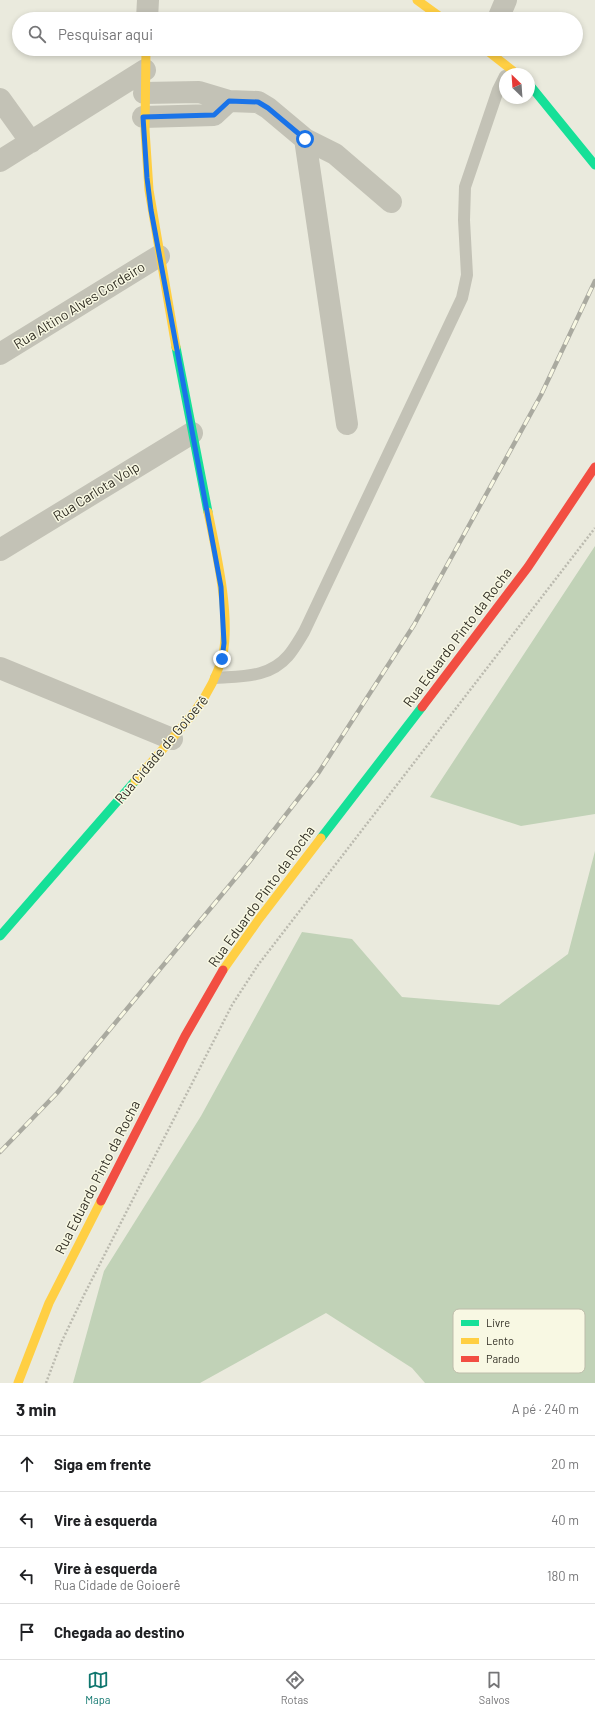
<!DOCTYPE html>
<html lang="pt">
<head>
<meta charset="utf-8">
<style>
	:root { --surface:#fff; --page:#f2f2f2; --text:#202124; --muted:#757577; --line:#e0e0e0; --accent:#0f766e }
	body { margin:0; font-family:Barlow,sans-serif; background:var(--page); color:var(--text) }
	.compass { position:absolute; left:499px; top:68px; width:36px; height:36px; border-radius:50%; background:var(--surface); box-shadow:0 2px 6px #0003; rotate:335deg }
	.stop { position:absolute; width:12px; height:12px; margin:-9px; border:3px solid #1a73e8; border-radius:50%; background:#fff }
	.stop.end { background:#1a73e8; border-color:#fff; box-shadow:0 1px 4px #0008 }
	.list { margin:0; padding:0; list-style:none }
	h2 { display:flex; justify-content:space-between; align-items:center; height:52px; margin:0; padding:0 16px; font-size:17px }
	h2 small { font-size:13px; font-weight:400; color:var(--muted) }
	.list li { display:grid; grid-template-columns:26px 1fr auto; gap:12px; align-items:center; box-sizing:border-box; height:56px; padding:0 16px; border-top:1px solid var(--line) }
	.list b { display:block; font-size:15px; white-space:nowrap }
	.list p { margin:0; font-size:13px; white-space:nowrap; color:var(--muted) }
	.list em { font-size:13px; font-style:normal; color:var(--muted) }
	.icon { flex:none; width:22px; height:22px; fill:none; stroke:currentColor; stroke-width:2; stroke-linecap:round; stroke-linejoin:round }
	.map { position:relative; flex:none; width:595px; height:1383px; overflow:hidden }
	.search { position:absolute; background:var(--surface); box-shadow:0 2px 6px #0003; left:12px; right:12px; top:12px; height:44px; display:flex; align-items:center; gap:10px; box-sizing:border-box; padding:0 14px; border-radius:22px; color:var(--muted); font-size:15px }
	.sheet { height:276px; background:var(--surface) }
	nav { display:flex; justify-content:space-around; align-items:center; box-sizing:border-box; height:56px; border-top:1px solid var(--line); background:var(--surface); font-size:11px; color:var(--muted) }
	nav a { display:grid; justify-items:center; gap:2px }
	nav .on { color:var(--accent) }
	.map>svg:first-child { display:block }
	.green { fill:#c1d2b7 }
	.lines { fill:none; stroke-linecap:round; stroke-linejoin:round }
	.path { stroke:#bbbaaf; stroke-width:2.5; stroke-dasharray:2 2; stroke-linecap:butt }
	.lane { stroke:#c3c2b6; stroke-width:12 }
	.street { stroke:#c3c2b6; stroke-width:22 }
	.fast { stroke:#16e098; stroke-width:9 }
	.slow { stroke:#ffcf43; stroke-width:9 }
	.jam { stroke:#f24e42; stroke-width:9 }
	.rail-casing { stroke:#aaaaa0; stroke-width:4.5 }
	.rail { stroke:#f8f8e3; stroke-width:3; stroke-dasharray:9; stroke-linecap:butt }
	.route { stroke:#1a73e8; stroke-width:5 }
	.labels { text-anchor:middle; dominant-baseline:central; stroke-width:3; stroke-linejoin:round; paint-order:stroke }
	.street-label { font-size:14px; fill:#322f25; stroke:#f8f8e3 }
	.key { fill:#f8f8e3; stroke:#bdbcaa; stroke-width:1 }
	.key-label { font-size:11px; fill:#322f25 }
</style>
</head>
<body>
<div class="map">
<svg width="595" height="1383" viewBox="0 0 595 1383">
	<rect width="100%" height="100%" fill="#eaeadd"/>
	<!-- green -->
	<path class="green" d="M595,546V814L521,826L430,797Z
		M595,851V1383H425L412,1368L326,1313L200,1383H73L104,1271L201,1116L302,932L352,939L402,997L499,1005L568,954Z"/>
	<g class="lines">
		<!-- path -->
		<path class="path" d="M46,1383L61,1343L84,1295L232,1005L258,965L595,528"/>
		<!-- lane -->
		<path class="lane" d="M216,678C242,676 269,678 288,656C294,649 299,640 304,632L462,298L467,275L464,220L465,187L498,90L505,76"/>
		<!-- street -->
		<path class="street" d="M147,19L148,0
			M498,19L506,0
			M144,93L199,92L229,101L258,102L268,108L305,139L335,154L391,202
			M0,99L31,142
			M143,117L214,115L229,101
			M305,139L347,424
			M0,161L145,70
			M0,354L159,256
			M0,550L192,433
			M0,668L172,739"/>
		<!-- fast -->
		<path class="fast" d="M529,84L595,165
			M176,347L208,512
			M321,838L422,707
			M0,936L135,781"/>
		<!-- slow -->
		<path class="slow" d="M417,0L443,19
			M146,49L145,130L149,190L176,347
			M485,49L517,74
			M135,781C155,758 176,735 195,711C207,695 218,674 223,654C231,615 216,551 208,512
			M223,970L259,919L321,838
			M18,1383L49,1303L101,1201"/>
		<!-- jam -->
		<path class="jam" d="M422,707L528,567L595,467
			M101,1201L185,1036L223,970"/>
		<defs>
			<path id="rail" d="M0,1152L57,1093L249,862L319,772L414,625L541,395L595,281"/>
		</defs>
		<!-- rail casing -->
		<use href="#rail" class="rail-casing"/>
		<!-- rail -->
		<use href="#rail" class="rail"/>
	</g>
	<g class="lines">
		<!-- route -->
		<path class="route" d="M222,659L224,643L221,587L151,210L147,178L143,117L214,115L229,101L258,102L268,108L305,139"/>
	</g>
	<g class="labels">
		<!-- street labels -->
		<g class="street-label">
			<text transform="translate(79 305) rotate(-32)">Rua Altino Alves Cordeiro</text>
			<text transform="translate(96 491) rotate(-32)">Rua Carlota Volp</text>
			<text transform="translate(457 637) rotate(-53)">Rua Eduardo Pinto da Rocha</text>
			<text transform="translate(161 749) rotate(-50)">Rua Cidade de Goioerê</text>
			<text transform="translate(261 896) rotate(-54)">Rua Eduardo Pinto da Rocha</text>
			<text transform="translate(97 1177) rotate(-63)">Rua Eduardo Pinto da Rocha</text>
		</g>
	</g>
	<!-- legend -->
	<rect x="453" y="1309" width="132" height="64" rx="6" class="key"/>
	<rect x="461" y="1320" width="18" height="6" fill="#16e098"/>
	<rect x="461" y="1338" width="18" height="6" fill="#ffcf43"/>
	<rect x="461" y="1356" width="18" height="6" fill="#f24e42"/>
	<g class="key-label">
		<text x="486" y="1327">Livre</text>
		<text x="486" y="1345">Lento</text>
		<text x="486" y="1363">Parado</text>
	</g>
</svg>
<svg class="compass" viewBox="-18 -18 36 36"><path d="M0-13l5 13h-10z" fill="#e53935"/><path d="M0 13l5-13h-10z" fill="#757577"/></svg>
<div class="stop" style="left:305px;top:139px"></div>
<div class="stop end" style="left:222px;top:659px"></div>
<div class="search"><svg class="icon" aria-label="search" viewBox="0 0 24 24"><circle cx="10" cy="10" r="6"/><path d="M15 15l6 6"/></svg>Pesquisar aqui</div>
</div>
<section class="sheet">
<h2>3 min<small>A pé · 240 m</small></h2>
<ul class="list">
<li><svg class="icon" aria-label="ahead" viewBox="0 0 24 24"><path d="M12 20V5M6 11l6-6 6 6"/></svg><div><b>Siga em frente</b></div><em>20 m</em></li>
<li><svg class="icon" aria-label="left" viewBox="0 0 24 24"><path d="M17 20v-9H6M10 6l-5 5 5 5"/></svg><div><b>Vire à esquerda</b></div><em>40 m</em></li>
<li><svg class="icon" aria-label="left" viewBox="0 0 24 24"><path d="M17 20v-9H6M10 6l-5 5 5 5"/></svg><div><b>Vire à esquerda</b><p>Rua Cidade de Goioerê</p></div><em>180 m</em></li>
<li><svg class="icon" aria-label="arrive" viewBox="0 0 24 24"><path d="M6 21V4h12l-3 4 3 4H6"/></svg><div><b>Chegada ao destino</b></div></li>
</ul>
</section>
<nav>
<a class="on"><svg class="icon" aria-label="map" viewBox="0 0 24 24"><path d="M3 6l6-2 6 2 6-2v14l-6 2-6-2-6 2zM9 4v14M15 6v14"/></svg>Mapa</a>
<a><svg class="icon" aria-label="directions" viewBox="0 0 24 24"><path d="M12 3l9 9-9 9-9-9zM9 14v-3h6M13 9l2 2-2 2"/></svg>Rotas</a>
<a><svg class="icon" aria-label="saved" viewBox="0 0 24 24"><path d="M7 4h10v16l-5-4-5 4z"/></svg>Salvos</a>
</nav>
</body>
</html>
